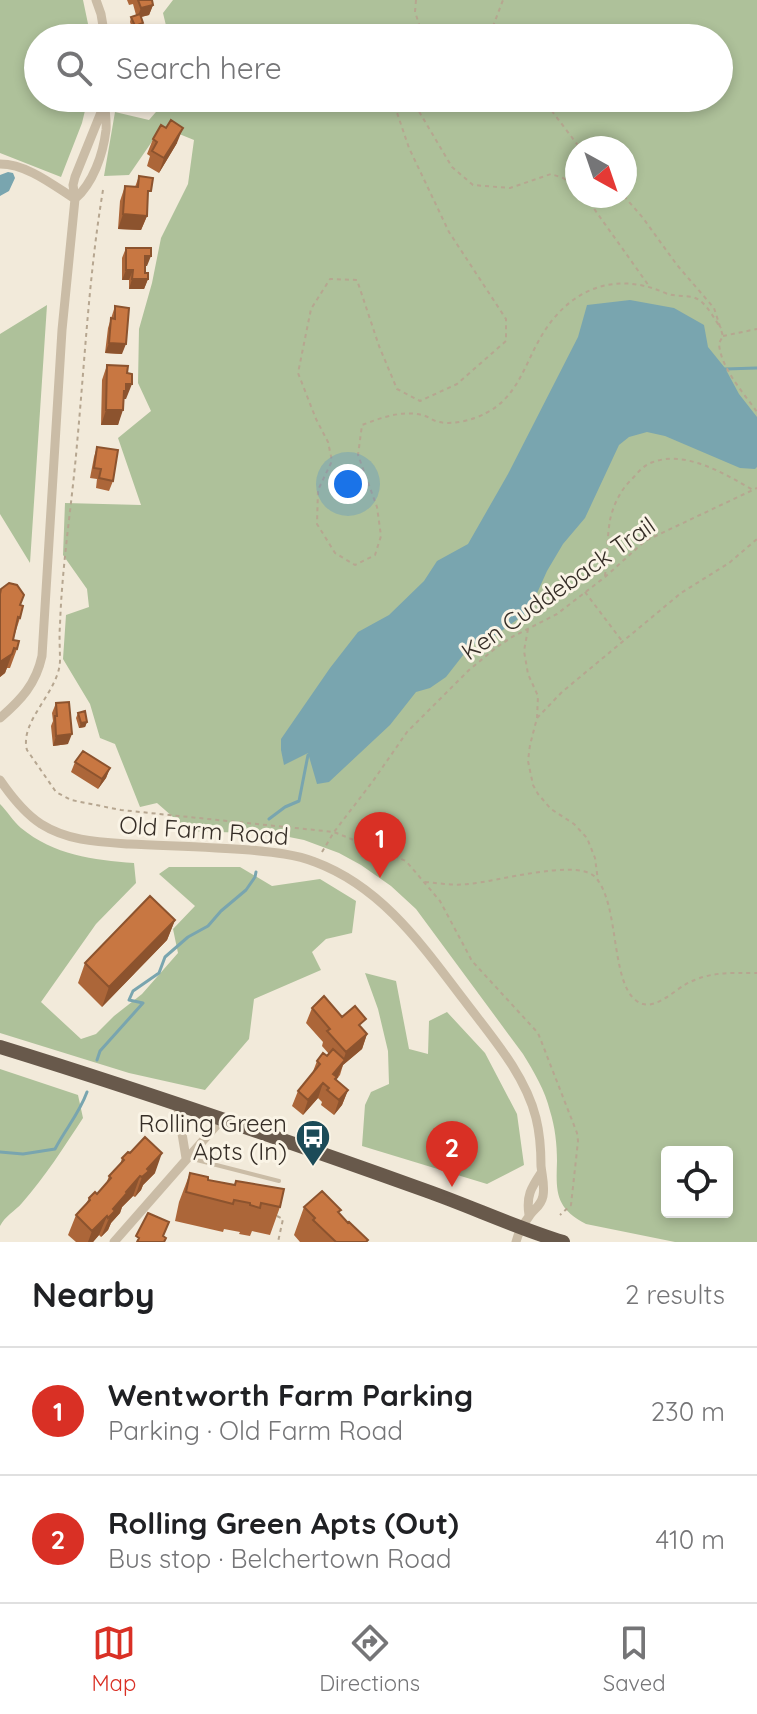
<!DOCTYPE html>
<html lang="en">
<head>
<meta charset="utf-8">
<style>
	:root { --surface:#fff; --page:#f2f2f2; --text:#202124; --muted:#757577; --line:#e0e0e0; --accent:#d93025 }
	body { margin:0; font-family:Quicksand,sans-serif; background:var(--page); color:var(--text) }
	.controls { position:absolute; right:24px; bottom:24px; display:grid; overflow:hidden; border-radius:8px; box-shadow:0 4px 12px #0003 }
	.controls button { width:72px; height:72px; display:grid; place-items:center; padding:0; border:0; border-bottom:2px solid var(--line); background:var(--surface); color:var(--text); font:40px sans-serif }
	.compass { position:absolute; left:565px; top:136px; width:72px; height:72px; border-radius:50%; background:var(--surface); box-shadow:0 4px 12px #0003; rotate:140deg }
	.you { position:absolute; left:348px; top:484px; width:28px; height:28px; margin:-20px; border:6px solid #fff; border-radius:50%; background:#1a73e8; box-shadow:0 0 0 12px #1a73e833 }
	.badge { display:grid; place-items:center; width:52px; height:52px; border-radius:50%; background:var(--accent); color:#fff; font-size:26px; font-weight:700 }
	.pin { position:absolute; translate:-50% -66px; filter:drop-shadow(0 2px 4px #0008) }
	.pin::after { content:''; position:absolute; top:42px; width:28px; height:24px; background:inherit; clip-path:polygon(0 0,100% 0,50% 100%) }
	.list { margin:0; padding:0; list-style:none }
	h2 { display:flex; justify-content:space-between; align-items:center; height:104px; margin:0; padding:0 32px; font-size:34px }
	h2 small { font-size:26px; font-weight:400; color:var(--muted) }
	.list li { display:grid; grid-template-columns:52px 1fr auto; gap:24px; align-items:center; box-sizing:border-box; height:128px; padding:0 32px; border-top:2px solid var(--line) }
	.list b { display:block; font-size:30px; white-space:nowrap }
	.list p { margin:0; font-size:26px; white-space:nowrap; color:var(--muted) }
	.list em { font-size:26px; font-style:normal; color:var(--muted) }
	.icon { flex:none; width:44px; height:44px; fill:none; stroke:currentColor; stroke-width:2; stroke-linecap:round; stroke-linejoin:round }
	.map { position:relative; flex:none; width:757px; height:1242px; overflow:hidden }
	.search { position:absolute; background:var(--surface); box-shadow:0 4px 12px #0003; left:24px; right:24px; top:24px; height:88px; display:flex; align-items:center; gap:20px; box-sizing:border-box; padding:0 28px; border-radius:44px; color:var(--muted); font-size:30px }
	.sheet { height:360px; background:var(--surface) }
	nav { display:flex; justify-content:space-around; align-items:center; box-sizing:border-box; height:112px; border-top:2px solid var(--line); background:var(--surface); font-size:22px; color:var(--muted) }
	nav a { display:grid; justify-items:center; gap:4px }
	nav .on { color:var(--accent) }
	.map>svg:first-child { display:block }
	.green { fill:#aec19a; fill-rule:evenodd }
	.water { fill:#79a5af }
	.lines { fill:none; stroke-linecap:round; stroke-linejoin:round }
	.stream { stroke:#79a5af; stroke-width:3 }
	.path { stroke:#b6a690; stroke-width:2; stroke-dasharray:4 4; stroke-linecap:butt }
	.service { stroke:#cabca6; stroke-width:4 }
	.minor { stroke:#cabca6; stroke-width:9 }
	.trunk { stroke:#68594b; stroke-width:14 }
	.wall { fill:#ac6639 }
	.shaded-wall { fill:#8c532e }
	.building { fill:#c87742; stroke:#8c532e; stroke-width:2 }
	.labels { text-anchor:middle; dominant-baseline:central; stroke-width:6; stroke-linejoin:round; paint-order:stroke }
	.street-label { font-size:24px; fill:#362e27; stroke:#faf4e6 }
	.poi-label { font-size:24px; fill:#362e27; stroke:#faf4e6; text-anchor:end }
</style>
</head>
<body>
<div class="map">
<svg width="757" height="1242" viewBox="0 0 757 1242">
	<rect width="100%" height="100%" fill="#f2eada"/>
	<!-- green -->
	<path class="green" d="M0,0H83L91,38H38V98H88L82,123L61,177L0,153Z
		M173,0H757V1242H675L586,1224C555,1208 556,1192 557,1161C557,1144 555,1127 550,1111C545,1090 534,1072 523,1054L416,909L391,886L361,865L339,853L304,840L274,834L189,831L157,803L140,807L115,744L100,738L90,704L63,659L66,615L89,607L87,589L63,555L65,503L141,505L118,438L151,411L138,383L139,329L152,283L161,238L188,184L194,140L162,127L129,175L104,176L115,112L149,120L168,98H719V38H169L163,13ZM577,148H625V196H577ZM667,1152H727V1212H667Z
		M47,305L30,563L0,514V334Z
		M0,804C7,811 13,821 21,828C54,855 93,860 134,863L136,883L96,924L41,1002L81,1039L96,1034L114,1016L142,994L178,953L173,929L195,906L159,874L169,867H240L272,886L320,879L356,901L352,933L326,939L312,952L321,970L254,999L249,1039L205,1090L129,1073L0,1033Z
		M365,973L396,981L409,1049L428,1054L429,1021L447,1012L485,1053L517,1114L524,1165L487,1184L362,1146L365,1105L371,1092L389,1084L388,1051L378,1009Z
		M0,1069L78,1095L83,1118C64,1147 45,1177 22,1203C15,1211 5,1216 0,1226Z"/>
	<!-- water -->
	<path class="water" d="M8,172L13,173L15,178L9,191L0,196V175Z
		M630,300L674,308L704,325L708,347L725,368L739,394L757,417V467L755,469L740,468L665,436L647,432L629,437L619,445L585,518L563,544L547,571L529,611L496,635L471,645L446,677L430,688L416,692L390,725L329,782L317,784L308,753L284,765L281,750V739L330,668L358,632L389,615L424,581L437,561L468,544L508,474L578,337L587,305Z"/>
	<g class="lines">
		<!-- stream -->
		<path class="stream" d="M725,369L757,368
			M269,819L285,807L299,801L308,755
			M265,834L266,832
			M97,1060L100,1051L143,1003L129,1000L133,991L159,973L165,957L188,937L208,926L221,911L246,890L255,877L256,872
			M0,1152L23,1154L55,1149C66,1128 79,1114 87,1092"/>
		<!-- path -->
		<path class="path" d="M416,0L415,12L420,27L440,38
			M490,34L503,0
			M359,38L374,26L388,38
			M403,38L419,27
			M463,38H472L478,34H490L493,38
			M392,98L409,148L449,232L506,319V341L457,384L420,401L397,389L379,346L357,280L330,279L311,309L298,373L316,419L328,442L332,461L318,490L317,524L335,553L355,565L375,555L381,536L377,507L358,455L362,425C381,418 401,410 422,415C428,416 433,421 439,422C453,425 474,420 486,413C518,397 525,363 542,335C569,290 613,271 663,292C673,297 682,295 692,297C706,300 713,318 721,328
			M411,98L452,167L473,185L510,188L551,174L563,178L577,187
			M542,98L580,148
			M103,190C89,274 85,359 77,444C72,504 62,564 60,625C59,637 60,649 60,661C59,692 19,721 27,750L56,792L71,800L121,810L334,832L406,861L440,901L472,961L538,1033L577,1133L578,1141L571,1205L560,1215
			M585,196L649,286
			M624,196L643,218L677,265L714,308L723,336L719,343C720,367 743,392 757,412
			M723,336L757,329
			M605,576C607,557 607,538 610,520C613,506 620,491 630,481C637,474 643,465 653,462C686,450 725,474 753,490
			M585,592L622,641
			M528,629L524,651L528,674L538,696L537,718L530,745L528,761L533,785L538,794L551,809L574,824L587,838L595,858L598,881
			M537,718L562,692L681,593L729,563L757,539
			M322,852L334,832L373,781L407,732L469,670L497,647L512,637L557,614L605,577L645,541L757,488
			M425,882C439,883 454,886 468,884C495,882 574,859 594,876C622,902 608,994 643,1004C657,1008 674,991 686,984C711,971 730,973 757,973
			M277,1216L283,1219L278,1242"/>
		<!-- service -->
		<path class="service" d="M189,1158L279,1181"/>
		<!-- minor -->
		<path class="minor" d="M96,0L101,14L105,38
			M0,164C27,164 53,185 75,199
			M75,199C93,183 103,155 106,130C107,119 104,109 105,98
			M0,718C21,700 36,684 42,656L62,330L75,199L73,185L75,177L104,105
			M0,780C11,796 24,813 41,824C68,841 98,842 129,844C169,846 209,847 250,850C271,852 295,854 315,862C382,887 422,945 464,1000C491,1036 525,1074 536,1118C540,1134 541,1150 541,1166C542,1176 545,1186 543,1196C541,1206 535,1208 530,1215C524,1223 518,1233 516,1242
			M177,1103L186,1158
			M529,1215C526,1196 531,1188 541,1173
			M114,1242L222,1119"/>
		<!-- trunk -->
		<path class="trunk" d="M0,1047C143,1091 285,1140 427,1191C472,1207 517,1228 563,1242"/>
	</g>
	<!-- wall -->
	<path class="wall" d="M127,0H152L153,5L149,15L141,17V28L133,31L130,22L131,17L136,15L133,4L129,5Z
		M153,139L177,143L159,173L147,166L150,156L147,154Z
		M139,176L148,201L147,216L141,230L118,229L120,201L125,186L135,187Z
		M126,248L147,266H145V273L148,279L144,289H129V280H122V258Z
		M115,306L122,354L105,353L108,328Z
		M107,365L126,399H124L118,425H101L102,380Z
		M97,447L113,481L109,491L96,488L97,479L90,478L94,457Z
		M1,589L20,605V618L13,640L17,649L10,668H7L5,673L0,677V592Z
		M56,703L68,744L53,746L51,726L53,721L52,713Z
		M78,713L87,722L85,727L79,728L76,718Z
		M75,762L110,768L106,778L98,789L71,772Z
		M175,920L167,940L102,1007L78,983L85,963Z
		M312,1008L342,1017L362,1028L367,1034L362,1049L343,1065L340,1075L336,1080L348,1090L342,1105L334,1115L321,1105L322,1102L318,1098L303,1115L292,1106L298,1091L312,1074L317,1061L329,1054L322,1046L323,1042L306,1023Z
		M122,1158L155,1173L143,1185L141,1190L135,1197L133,1196L122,1207L120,1213L111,1223L108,1230L101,1237L99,1235L93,1242H76L68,1235L76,1215L86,1204L89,1198L97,1194L106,1184L109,1176L120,1165Z
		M190,1173L280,1207L270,1235L252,1231L250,1236L239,1234L240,1232L224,1229L223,1232L175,1221L179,1202Z
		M304,1207L348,1223L368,1240L367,1242H300L294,1235Z"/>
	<!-- shaded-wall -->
	<path class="shaded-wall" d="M153,5L149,15L137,18L141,8Z
		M143,23L141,28L133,31L135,26Z
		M138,99L161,100L157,110L134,109Z
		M183,128L177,143L159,173L164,158Z
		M123,214L147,216L141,230L118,229Z
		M145,256H151L147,266H141Z
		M126,270H133L129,280H122Z
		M132,279H148L144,289H129Z
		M109,343L126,344L122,354L105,353Z
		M126,384H132L126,399H123L121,406Z
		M106,410H123L118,425H101Z
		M12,654L5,673L0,677V662Z
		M87,722L85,727L79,728L81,723Z
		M72,734L68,744L53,746L56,736Z
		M110,768L106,778L98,789L102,779Z
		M175,920L167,940L102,1007L109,987Z
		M367,1034L362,1049L343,1065L330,1094L335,1081L333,1074L342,1064L346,1052Z
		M323,1083L318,1098L303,1115L308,1100Z
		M348,1090L342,1105L334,1115L339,1100Z
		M162,1153L155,1173L143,1185L141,1190L135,1197L142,1177L147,1169Z
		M140,1176L133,1196L122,1207L120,1213L111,1223L108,1230L101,1237L113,1209L126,1192Z
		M107,1216L99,1235L93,1242H88L92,1231Z"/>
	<!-- building -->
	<path class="building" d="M138,0H152L153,5L141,8Z
		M140,14L143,23L135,26L131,17Z
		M151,30L152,38H138V32Z
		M138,98H161V100L138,99Z
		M171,120L183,128L164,158L152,151L157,142L153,139L161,125L166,128Z
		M139,176L153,178L151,191H148L147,216L123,214L125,186L138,187Z
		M126,248H151V256H145V273H148V279H132L133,270H126Z
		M115,306L129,308L126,344L109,343L111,318L115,319Z
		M107,365L128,366L127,373L132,374V384H126V391H124L123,410H106Z
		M97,447L118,450L113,481L99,478L101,469L94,468Z
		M9,583L17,585L24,595L20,605L23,606L20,618L18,617L13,640L19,641L17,649L14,648L12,654L0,662V594L1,589Z
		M69,702L72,734L56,736L55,716H57L56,703Z
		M85,711L87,722L81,723L78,713Z
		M83,751L110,768L102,779L75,762Z
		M150,896L175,920L109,987L85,963Z
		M324,996L342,1017L355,1006L366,1019L359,1025L367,1034L346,1052L327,1031L330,1029L312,1008Z
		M333,1049L345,1060L333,1074L337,1077L335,1079L348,1090L339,1100L327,1090L329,1088L323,1083L308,1100L298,1091L320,1064L317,1061L323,1053L327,1056Z
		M145,1137L162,1153L147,1169L149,1171L142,1177L140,1176L126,1192L127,1193L113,1209L115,1211L108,1218L107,1216L92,1231L76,1215L90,1200L89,1198L95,1192L97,1194L111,1178L109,1176L124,1160L122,1158L128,1152L130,1153Z
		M190,1173L208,1177V1180L235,1185L236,1181L284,1189L280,1207L261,1203L260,1208L250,1205V1203L234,1200L233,1204L186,1192Z
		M322,1191L341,1210L338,1212L348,1223L349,1222L368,1240L366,1242H336L313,1220L315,1218L304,1207Z
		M148,1213L169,1222L163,1236L166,1238L164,1242H137L139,1238L136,1236Z"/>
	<!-- icons -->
	<defs>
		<symbol id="bus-pin" viewBox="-11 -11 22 30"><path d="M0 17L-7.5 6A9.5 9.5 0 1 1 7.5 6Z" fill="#1c4b58" stroke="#faf4e6"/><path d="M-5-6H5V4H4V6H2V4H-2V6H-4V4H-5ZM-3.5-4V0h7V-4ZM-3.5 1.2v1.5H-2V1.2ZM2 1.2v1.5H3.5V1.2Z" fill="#fff"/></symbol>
	</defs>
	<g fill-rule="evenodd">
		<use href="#bus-pin" x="293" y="1117" width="40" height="54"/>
	</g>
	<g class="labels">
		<!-- street labels -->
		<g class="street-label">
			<text transform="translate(558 588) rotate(-35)">Ken Cuddeback Trail</text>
			<text transform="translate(204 830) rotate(4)">Old Farm Road</text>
		</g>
		<!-- poi labels -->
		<g class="poi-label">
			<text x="287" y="1123">Rolling Green<tspan x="287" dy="28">Apts (In)</tspan></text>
		</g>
	</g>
</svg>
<div class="controls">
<button><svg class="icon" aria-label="locate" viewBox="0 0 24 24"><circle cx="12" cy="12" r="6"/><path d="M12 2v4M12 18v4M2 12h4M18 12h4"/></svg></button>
</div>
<svg class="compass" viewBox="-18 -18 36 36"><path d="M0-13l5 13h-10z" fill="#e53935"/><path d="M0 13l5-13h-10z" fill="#757577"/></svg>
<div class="you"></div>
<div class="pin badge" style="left:380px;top:878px">1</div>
<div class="pin badge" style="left:452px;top:1187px">2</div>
<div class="search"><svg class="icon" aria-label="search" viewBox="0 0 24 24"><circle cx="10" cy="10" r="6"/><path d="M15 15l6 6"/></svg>Search here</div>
</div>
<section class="sheet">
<h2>Nearby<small>2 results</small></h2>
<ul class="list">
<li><span class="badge">1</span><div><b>Wentworth Farm Parking</b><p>Parking · Old Farm Road</p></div><em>230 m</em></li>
<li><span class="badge">2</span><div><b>Rolling Green Apts (Out)</b><p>Bus stop · Belchertown Road</p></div><em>410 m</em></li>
</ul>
</section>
<nav>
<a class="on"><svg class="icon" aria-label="map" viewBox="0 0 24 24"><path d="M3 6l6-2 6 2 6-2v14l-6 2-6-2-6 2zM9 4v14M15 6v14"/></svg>Map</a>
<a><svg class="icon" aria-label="directions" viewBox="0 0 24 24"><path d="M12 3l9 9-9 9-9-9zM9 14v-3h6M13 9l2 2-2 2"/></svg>Directions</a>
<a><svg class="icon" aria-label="saved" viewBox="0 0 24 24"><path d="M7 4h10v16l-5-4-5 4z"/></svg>Saved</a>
</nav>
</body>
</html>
